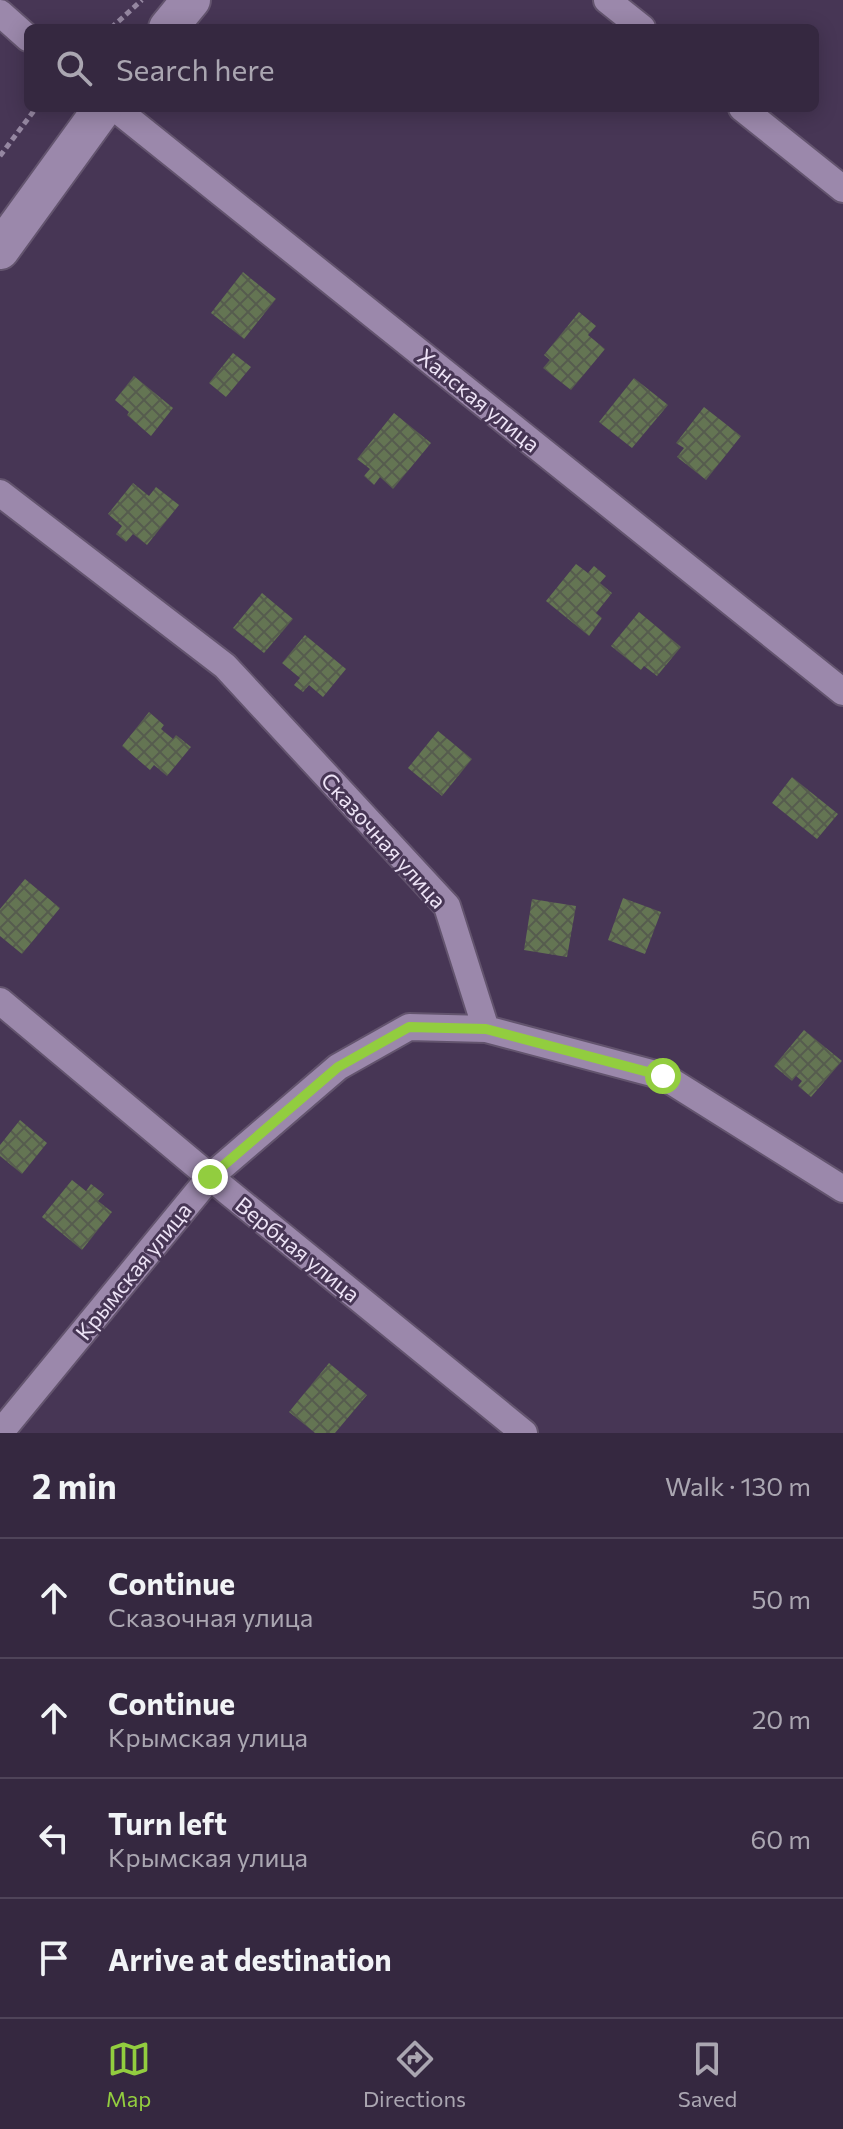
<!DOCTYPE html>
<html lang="en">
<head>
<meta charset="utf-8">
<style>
	:root { --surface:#352840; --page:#3d3047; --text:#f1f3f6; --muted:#aaa6b1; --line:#4f4459; --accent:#92cd3f }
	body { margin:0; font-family:Commissioner,sans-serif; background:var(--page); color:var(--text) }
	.stop { position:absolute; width:24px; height:24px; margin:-18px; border:6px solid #92cd3f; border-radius:50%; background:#fff }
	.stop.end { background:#92cd3f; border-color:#fff; box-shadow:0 2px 8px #0008 }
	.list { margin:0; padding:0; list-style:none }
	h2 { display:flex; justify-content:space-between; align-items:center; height:104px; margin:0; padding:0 32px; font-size:34px }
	h2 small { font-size:26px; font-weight:400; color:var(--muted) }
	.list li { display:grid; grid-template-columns:52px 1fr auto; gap:24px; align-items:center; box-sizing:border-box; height:120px; padding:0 32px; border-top:2px solid var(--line) }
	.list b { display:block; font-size:30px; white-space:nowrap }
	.list p { margin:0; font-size:26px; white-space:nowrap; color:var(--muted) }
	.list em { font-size:26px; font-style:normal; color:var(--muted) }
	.icon { flex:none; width:44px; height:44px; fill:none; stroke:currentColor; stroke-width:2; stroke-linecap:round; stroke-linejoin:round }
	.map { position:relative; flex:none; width:843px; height:1433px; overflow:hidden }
	.search { position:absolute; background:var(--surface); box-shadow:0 4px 20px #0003; left:24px; right:24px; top:24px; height:88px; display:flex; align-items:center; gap:20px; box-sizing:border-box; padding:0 28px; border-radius:12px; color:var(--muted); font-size:30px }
	.sheet { height:584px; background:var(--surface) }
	nav { display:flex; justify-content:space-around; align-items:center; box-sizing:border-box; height:112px; border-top:2px solid var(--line); background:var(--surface); font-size:22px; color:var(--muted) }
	nav a { display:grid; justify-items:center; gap:4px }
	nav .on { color:var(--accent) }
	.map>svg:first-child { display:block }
	.building { fill:url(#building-cross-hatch) }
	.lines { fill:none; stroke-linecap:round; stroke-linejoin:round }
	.street-casing { stroke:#63546e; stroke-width:30 }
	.secondary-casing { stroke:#63546e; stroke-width:42 }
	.path { stroke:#9587a1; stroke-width:5; stroke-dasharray:6 4; stroke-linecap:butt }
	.street { stroke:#9b88ab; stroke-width:26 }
	.secondary { stroke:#9b88ab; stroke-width:38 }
	.route { stroke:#92cd3f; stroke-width:10 }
	.labels { text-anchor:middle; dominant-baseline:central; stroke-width:6; stroke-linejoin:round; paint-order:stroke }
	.street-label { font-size:22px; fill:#ede3f6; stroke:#473655 }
</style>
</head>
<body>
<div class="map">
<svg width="843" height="1433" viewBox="0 0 843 1433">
	<defs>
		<pattern id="building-cross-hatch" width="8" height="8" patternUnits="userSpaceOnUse" patternTransform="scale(2)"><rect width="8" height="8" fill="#647553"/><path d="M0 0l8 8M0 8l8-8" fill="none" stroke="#565c4e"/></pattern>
	</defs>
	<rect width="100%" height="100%" fill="#473655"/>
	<!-- building -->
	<path class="building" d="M243,272L276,299L244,339L211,313Z
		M579,312L596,326L588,335L605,349L571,390L543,368L550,360L544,355Z
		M233,353L251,367L226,397L209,383Z
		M134,376L173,408L151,436L127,415L129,412L115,400Z
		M634,378L668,405L632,448L599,422Z
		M704,407L741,436L706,480L677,457L684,448L676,443Z
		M394,413L431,443L393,489L380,477L374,485L364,476L370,469L357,459Z
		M133,483L149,496L156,487L179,505L147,545L133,534L126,542L116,534L122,526L108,514Z
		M576,564L588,573L594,566L606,576L600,583L612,593L596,613L602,618L589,636L546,601Z
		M262,593L293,619L264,653L233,628Z
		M639,612L681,647L657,676L644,666L641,670L611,646Z
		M305,635L346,669L323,697L309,685L303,692L294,685L300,678L282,663Z
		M149,712L164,725L161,729L173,739L176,735L191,747L167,776L154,765L150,770L122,746Z
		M438,731L472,759L442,796L408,768Z
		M792,777L838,814L817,839L772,803Z
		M25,879L60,908L22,954L0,936V909Z
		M623,898L661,912L645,954L608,940Z
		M532,899L576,906L567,957L524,950Z
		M804,1030L842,1061L811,1097L798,1086L802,1081L796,1076L792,1081L774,1066Z
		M20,1120L47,1143L22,1174L0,1156V1145Z
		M72,1180L86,1191L91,1184L104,1194L98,1201L112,1212L82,1250L42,1217Z
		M329,1363L367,1395L335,1433H315L289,1412Z"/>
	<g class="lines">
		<defs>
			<path id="street" d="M607,0L642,28
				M0,13L28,38
				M115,108L843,692
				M742,108L843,189
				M0,493L225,666L447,906L486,1029
				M0,1001L210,1177L524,1433
				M0,1433L210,1177L338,1067L409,1027L486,1029L663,1076L843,1189"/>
			<path id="secondary" d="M168,28L191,0
				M0,250L103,108"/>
		</defs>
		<!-- street casing -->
		<use href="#street" class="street-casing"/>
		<!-- secondary casing -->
		<use href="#secondary" class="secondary-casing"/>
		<!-- path -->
		<path class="path" d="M111,28L142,0
			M0,156L36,108"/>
		<!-- street -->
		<use href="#street" class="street"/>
		<!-- secondary -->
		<use href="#secondary" class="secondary"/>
	</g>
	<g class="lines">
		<!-- route -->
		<path class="route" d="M210,1177L338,1067L409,1027L486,1029L663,1076"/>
	</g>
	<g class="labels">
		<!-- street labels -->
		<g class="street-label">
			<text transform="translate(479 400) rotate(39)">Ханская улица</text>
			<text transform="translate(384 840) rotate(48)">Сказочная улица</text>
			<text transform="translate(298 1249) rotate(39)">Вербная улица</text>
			<text transform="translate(133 1271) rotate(-51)">Крымская улица</text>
		</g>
	</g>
</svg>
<div class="stop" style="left:663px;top:1076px"></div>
<div class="stop end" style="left:210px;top:1177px"></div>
<div class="search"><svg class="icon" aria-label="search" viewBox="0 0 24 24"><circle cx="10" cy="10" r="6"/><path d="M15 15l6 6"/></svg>Search here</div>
</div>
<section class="sheet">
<h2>2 min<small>Walk · 130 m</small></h2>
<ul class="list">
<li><svg class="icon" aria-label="ahead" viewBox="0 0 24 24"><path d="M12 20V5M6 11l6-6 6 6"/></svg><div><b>Continue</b><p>Сказочная улица</p></div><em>50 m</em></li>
<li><svg class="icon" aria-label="ahead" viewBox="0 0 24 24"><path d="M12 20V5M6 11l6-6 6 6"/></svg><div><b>Continue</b><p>Крымская улица</p></div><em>20 m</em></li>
<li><svg class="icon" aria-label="left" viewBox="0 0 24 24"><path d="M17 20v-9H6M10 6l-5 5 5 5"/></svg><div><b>Turn left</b><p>Крымская улица</p></div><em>60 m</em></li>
<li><svg class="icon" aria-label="arrive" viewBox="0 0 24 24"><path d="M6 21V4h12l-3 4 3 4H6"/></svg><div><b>Arrive at destination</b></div></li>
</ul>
</section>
<nav>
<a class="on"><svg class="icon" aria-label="map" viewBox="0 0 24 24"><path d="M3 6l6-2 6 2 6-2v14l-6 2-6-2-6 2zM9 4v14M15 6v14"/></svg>Map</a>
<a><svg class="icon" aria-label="directions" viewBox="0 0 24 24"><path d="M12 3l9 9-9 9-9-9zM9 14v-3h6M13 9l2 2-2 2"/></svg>Directions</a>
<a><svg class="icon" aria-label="saved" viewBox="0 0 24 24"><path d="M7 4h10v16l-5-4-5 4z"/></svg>Saved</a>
</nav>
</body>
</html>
